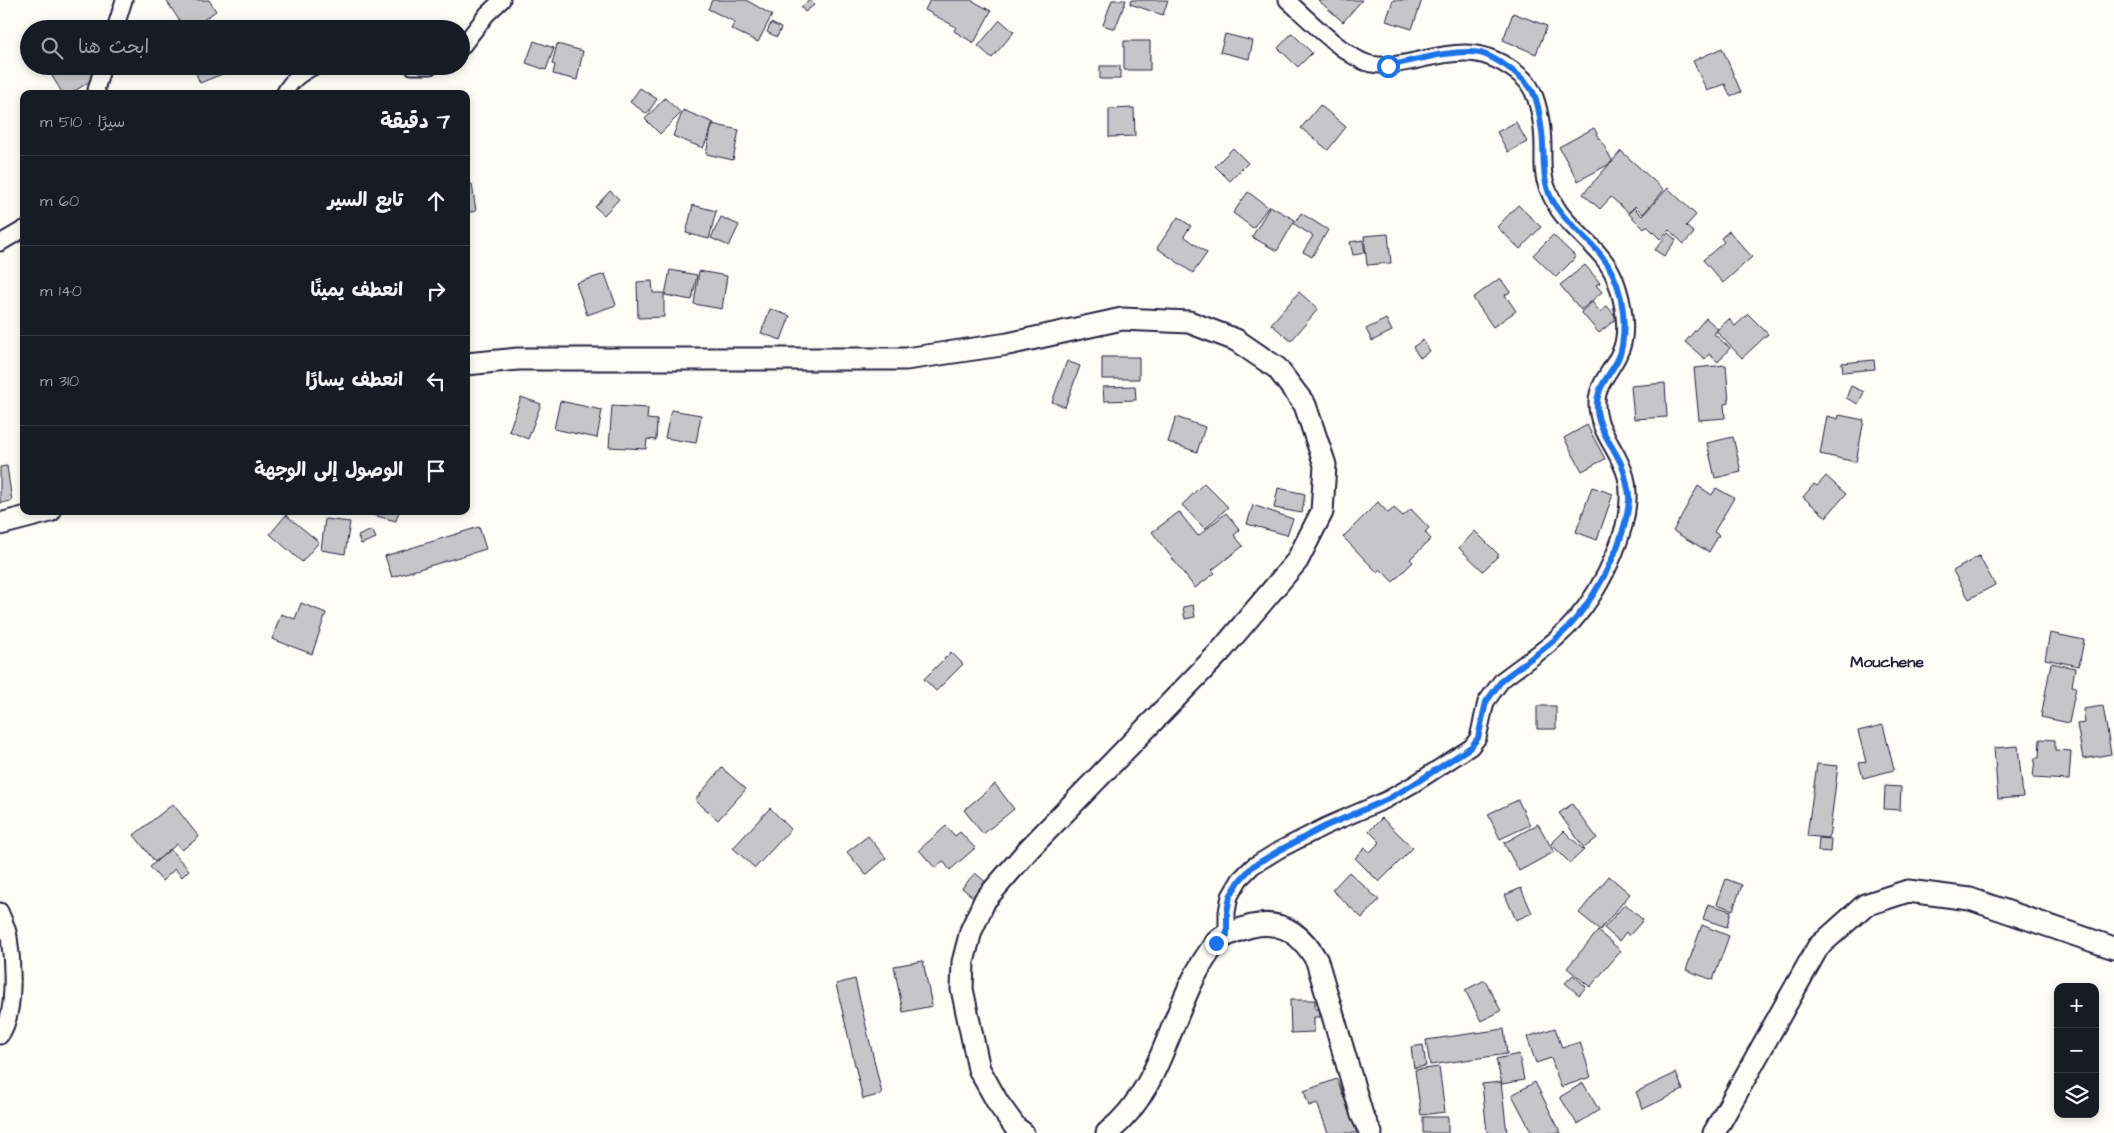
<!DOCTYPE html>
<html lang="ar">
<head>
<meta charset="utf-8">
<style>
	:root { --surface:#171b24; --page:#242831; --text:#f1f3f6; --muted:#9ea1a6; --line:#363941 }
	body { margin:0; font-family:"Architects Daughter","Playpen Sans Arabic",sans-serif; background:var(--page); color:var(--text); direction:rtl }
	.controls { position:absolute; right:15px; bottom:15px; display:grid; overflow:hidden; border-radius:10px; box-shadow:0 2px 8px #0003 }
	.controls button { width:45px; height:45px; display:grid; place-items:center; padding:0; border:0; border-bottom:1px solid var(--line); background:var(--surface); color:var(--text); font:25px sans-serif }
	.stop { position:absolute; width:15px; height:15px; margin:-11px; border:4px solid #1a73e8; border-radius:50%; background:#fff }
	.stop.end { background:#1a73e8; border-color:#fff; box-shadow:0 1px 5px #0008 }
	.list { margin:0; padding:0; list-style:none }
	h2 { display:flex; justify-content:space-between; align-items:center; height:65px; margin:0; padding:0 20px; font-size:21px }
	h2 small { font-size:16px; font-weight:400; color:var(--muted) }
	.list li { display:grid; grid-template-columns:32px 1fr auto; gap:15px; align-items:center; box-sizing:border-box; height:90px; padding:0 20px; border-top:1px solid var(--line) }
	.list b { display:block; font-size:19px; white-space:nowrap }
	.list em { font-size:16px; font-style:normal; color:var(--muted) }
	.icon { flex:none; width:28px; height:28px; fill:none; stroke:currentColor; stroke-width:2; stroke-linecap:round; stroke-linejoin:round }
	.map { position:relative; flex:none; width:2114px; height:1133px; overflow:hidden; direction:ltr }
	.search { position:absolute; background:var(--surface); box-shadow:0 2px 8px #0003; left:20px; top:20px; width:450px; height:55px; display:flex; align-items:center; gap:12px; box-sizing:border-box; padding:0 18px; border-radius:28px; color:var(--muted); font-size:19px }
	.panel { position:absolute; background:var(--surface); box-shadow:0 2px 8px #0003; left:20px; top:90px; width:450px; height:425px; border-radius:10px; direction:rtl }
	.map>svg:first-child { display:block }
	.building { fill:#c6c6c8; stroke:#22223b }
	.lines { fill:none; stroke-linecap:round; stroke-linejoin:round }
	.street-casing { stroke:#22223b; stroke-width:19 }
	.secondary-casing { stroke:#22223b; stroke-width:25 }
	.street { stroke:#fdfcf7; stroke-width:15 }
	.secondary { stroke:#fdfcf7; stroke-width:21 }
	.route { stroke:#1a73e8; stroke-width:6 }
	.labels { text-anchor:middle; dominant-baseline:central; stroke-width:4; stroke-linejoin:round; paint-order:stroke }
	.quarter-label { font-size:16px; font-weight:bold; fill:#22223b; stroke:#fdfcf7 }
</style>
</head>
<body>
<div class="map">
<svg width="2114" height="1133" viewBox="0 0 2114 1133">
	<rect width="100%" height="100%" fill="#fdfcf7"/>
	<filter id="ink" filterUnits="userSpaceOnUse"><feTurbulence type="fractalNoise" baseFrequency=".02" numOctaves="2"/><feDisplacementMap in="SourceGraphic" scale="10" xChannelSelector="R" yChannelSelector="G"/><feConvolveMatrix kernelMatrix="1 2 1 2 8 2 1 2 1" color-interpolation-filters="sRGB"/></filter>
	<g filter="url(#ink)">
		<!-- building -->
		<path class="building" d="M166,0H209L216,11L190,29H185Z
			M712,0H746L772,15L758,42L731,29L735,22L708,9Z
			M810,0L814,5L805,12L801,7Z
			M930,0H971L991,11L974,43L954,31L956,27L925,10Z
			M1112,0H1126L1115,29L1103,25Z
			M1131,0H1168L1163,15L1130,4Z
			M1318,0H1362L1343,22Z
			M1393,0H1422L1412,29L1386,21Z
			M1513,13L1547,26L1536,54L1503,40Z
			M1000,20L1014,32L992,58L978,46Z
			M771,23L781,28L777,37L767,32Z
			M1292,33L1312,53L1298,67L1278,48Z
			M1225,34L1253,41L1249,59L1220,52Z
			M534,41L554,48L546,70L526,63Z
			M1124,41H1150V70H1124Z
			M557,44L583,51L577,80L553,74L555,65L552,64Z
			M1722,48L1741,92L1730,96L1725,84L1707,91L1693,61Z
			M67,66H81L83,71L88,68L95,78L70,94H63L52,76Z
			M193,66H242L200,83Z
			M1100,66H1120V79H1100Z
			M640,88L657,99L647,114L630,102Z
			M665,98L681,113L660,134L645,119Z
			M1320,105L1346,127L1328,150L1301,128Z
			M1134,108L1135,136L1109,137V109Z
			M683,110L714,123L703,148L673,136Z
			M1516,122L1527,142L1508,152L1497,132Z
			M712,124L739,130L733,160L706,154Z
			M1594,128L1613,162L1578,181L1559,147Z
			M1233,148L1248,163L1230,181L1215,166Z
			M1621,151L1664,190L1643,214L1635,206L1629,213L1611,197L1600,209L1583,194Z
			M472,184L476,211L466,213V185Z
			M1668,188L1696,215L1686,226L1694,233L1684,244L1669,230L1660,239L1647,226L1644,229L1628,213L1634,208L1642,216Z
			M610,191L619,199L604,215L595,207Z
			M1248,192L1268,207L1253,228L1233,213Z
			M693,205L716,211L709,239L686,233Z
			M1518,205L1541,227L1520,249L1497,227Z
			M1270,206L1295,220L1277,251L1252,237Z
			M1301,213L1328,230L1312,257L1303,252L1313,236L1294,224Z
			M721,217L739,225L729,246L711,238Z
			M1178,217L1191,226L1184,236L1207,253L1193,273L1157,248Z
			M1729,231L1752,257L1723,283L1703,260L1724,242L1721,238Z
			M1668,233L1676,240L1664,256L1655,250Z
			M1388,234L1391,263L1367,265L1364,236Z
			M1553,235L1576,257L1556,277L1533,255Z
			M1363,240L1365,253L1353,255L1350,242Z
			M1585,265L1600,283L1596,285L1602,292L1581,310L1560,285Z
			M670,270L697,275L692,300L665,295Z
			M699,271L727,276L722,309L694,304Z
			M605,274L616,305L587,315L576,283Z
			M1500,278L1510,292L1505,295L1516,311L1493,327L1473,298Z
			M652,281L653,293H664V317L638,318L637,282Z
			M1299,292L1318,309L1291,341L1271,324Z
			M1592,302L1600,312L1607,306L1617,318L1599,333L1581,312Z
			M770,309L790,316L781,340L761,333Z
			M1748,314L1768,334L1742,358L1716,331L1729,319L1735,326Z
			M1706,318L1718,329L1714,334L1730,348L1718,362L1709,354L1705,359L1685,342Z
			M1386,319L1392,331L1372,341L1366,329Z
			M1423,340L1430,351L1420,358L1413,347Z
			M1102,357H1139V379H1102Z
			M1874,360L1875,369L1843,372L1842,363Z
			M1067,361L1080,366L1065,407L1052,402Z
			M1726,365L1729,403L1724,404L1725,418L1699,420L1694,368Z
			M1665,383L1667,417L1634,419L1631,386Z
			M1135,386L1136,400L1104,401L1103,387Z
			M1851,386L1864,392L1858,404L1846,398Z
			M521,397L541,404L528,439L509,431Z
			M560,401L602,410L597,438L554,429Z
			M612,406L648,408L647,419L657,420L656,440L647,439L646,449L609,447Z
			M671,410L701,415L696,443L665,438Z
			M1839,415L1864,420L1856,462L1820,454L1827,416L1838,419Z
			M1176,417L1205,427L1197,452L1168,442Z
			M1587,425L1605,459L1582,471L1564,438Z
			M1733,437L1741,472L1715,478L1707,443Z
			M7,466L12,501L0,503V467Z
			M1826,476L1846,494L1826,517L1803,497L1814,484L1817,486Z
			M1204,483L1228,507L1205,529L1182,505Z
			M1698,486L1712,495L1716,488L1734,498L1714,532L1719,535L1709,552L1673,531Z
			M1592,487L1613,494L1597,540L1576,532Z
			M1278,488L1305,494L1302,513L1274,508Z
			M1378,502L1388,513L1394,508L1403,516L1411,509L1429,528L1425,532L1431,539L1410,559L1413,562L1393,582L1380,569L1377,572L1343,537Z
			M1253,505L1293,519L1287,535L1247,524Z
			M374,511H399L396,521L373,515Z
			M1179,512L1198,536L1226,513L1240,530L1234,535L1243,546L1212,570L1215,573L1195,588L1152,532Z
			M286,515L319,542L302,562L270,534Z
			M325,519L350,522L345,554L321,550Z
			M479,527L486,549L392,577L385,556Z
			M372,530L376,538L361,544L358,536Z
			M1475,531L1499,555L1483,571L1459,548Z
			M1979,556L1995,585L1969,599L1953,571Z
			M301,603L326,613L312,654L272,639L281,614L295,619Z
			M1193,605L1195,617L1185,619L1183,607Z
			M2050,633L2084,640L2079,666L2045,659Z
			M951,652L963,664L936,691L924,679Z
			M2051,663L2075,668L2072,686L2076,687L2069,723L2041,717Z
			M1537,706H1556V729H1537Z
			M2103,706L2111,754L2083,759L2077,724L2085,723L2083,709Z
			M1883,725L1894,770L1863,778L1859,763L1866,762L1858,731Z
			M2040,739L2055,740V750L2071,751L2069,780L2033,778L2035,758H2039Z
			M2018,746L2023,797L1998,799L1994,748Z
			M1817,764L1838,766L1829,838L1807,836Z
			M722,768L746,789L718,820L695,800Z
			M995,784L1014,809L983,834L964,810Z
			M1885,786L1901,787L1900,810L1884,809Z
			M1518,800L1530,825L1500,839L1488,814Z
			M173,804L199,837L182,850L177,844L155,862L134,835Z
			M1572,804L1597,838L1584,848L1559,813Z
			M770,808L791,829L755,868L733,848Z
			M1382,818L1413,848L1379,882L1355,858L1365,848L1370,852L1380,842L1369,831Z
			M1538,824L1554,852L1519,871L1504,843Z
			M946,826L955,836L960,832L975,848L950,870L943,861L935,868L919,850Z
			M1564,831L1584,850L1570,863L1551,844Z
			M868,836L886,858L866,875L847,852Z
			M1819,838L1831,839L1830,852L1818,851Z
			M170,849L189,870L182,877L175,869L162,881L150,867Z
			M1349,872L1379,900L1362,918L1332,890Z
			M975,873L987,883L974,898L962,888Z
			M1609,876L1630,894L1600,930L1579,913Z
			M1726,879L1742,885L1733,910L1717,904Z
			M1521,888L1532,913L1516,920L1505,895Z
			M1625,904L1643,920L1629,936L1626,932L1619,941L1604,928Z
			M1708,904L1731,911L1727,927L1703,919Z
			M1702,925L1729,936L1713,980L1686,970Z
			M1598,931L1621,951L1590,987L1567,968Z
			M923,961L932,1006L903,1012L894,966Z
			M1573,975L1586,987L1579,995L1565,983Z
			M855,979L882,1094L863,1099L836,984Z
			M1485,980L1501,1011L1481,1021L1465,990Z
			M1290,1000H1315V1009H1320V1017H1314V1032L1291,1033Z
			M1555,1028L1562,1048L1580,1042L1591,1077L1561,1087L1551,1058L1536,1063L1527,1037Z
			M1504,1029L1507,1054L1430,1065L1426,1040Z
			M1423,1045L1426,1066L1414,1068L1411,1047Z
			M1519,1054L1524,1080L1502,1084L1496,1059Z
			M1439,1067L1445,1112L1421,1115L1415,1070Z
			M1676,1073L1683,1090L1643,1109L1636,1092Z
			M1337,1079L1357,1133H1328L1317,1103L1309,1106L1304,1091Z
			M1501,1082L1507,1133H1487L1482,1084Z
			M1535,1082L1561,1133H1532L1512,1095Z
			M1583,1083L1599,1110L1577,1124L1560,1097Z
			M1423,1117H1448V1133H1423Z"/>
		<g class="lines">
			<defs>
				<path id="street" d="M115,29L124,0
					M461,48L487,14L502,0
					M412,66H430
					M98,94L96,90L103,66
					M284,94C291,80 301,73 315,66
					M0,243L24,229
					M0,911C3,919 8,928 9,937C13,962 16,1016 0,1036
					M1227,935V912L1230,896L1240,879L1253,866L1279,850L1326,826L1386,800L1414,784L1471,747L1478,738L1486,702L1502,680C1525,662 1554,644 1573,622C1602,589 1637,521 1626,477C1619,450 1596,431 1597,402C1597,384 1612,370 1619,354C1630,334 1623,300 1615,279C1605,253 1580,237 1563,216C1556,208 1551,197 1547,187C1542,175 1543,162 1543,149C1543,127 1539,91 1522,77C1484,45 1459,51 1414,61C1399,64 1386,67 1371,64C1348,60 1306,17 1287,0"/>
				<path id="secondary" d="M466,364L518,359H906L1008,344L1122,319L1189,322L1236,340L1277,368L1305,405L1325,465L1322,512L1297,561L1220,652L1029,849L985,900L971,931L963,962L962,989L979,1069L998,1103L1016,1128L1023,1133
					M0,524L50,511
					M1107,1133C1167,1087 1170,1000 1216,943C1221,936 1230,934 1239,930C1275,916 1299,929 1317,961L1362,1115L1371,1133
					M1714,1133L1818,947L1865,905L1908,891L1970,899L2114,948"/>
			</defs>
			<!-- street casing -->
			<use href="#street" class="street-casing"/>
			<!-- secondary casing -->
			<use href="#secondary" class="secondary-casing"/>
			<!-- street -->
			<use href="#street" class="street"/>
			<!-- secondary -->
			<use href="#secondary" class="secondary"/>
		</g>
	</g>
	<g class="lines" filter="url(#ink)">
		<!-- route -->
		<path class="route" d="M1216,943L1221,937L1227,935V912L1230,896L1240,880L1253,866L1280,850L1326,826L1386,800L1414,784L1471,747L1478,738L1486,702L1502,680C1525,662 1555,643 1574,621C1600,590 1625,541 1629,501C1630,494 1627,486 1626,480C1622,454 1600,437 1597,411C1594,382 1619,370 1622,346C1627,315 1621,280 1601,255C1585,235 1563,221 1551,198C1541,177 1545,155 1542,132C1537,97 1537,87 1506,66C1498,61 1489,55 1480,53C1457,48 1412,61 1388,66"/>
	</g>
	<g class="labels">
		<!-- quarter labels -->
		<g class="quarter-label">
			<text x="1887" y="662">Mouchene</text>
		</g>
	</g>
</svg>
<div class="controls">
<button>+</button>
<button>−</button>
<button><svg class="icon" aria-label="layers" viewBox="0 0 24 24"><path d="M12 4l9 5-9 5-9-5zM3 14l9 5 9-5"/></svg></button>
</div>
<div class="stop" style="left:1388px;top:66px"></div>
<div class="stop end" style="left:1216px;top:943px"></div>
<div class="search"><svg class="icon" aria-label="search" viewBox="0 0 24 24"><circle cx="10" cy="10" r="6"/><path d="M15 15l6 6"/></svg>ابحث هنا</div>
<section class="panel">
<h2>7 دقيقة<small>سيرًا · 510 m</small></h2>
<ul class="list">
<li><svg class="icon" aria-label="ahead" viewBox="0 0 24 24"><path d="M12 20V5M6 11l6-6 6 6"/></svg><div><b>تابع السير</b></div><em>60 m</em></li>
<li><svg class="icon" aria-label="right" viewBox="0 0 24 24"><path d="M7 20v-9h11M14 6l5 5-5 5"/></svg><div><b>انعطف يمينًا</b></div><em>140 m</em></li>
<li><svg class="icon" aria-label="left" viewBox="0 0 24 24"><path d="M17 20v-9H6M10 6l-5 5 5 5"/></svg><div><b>انعطف يسارًا</b></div><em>310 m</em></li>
<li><svg class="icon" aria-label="arrive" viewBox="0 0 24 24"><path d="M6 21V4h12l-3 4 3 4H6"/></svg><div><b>الوصول إلى الوجهة</b></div></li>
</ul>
</section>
</div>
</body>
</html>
